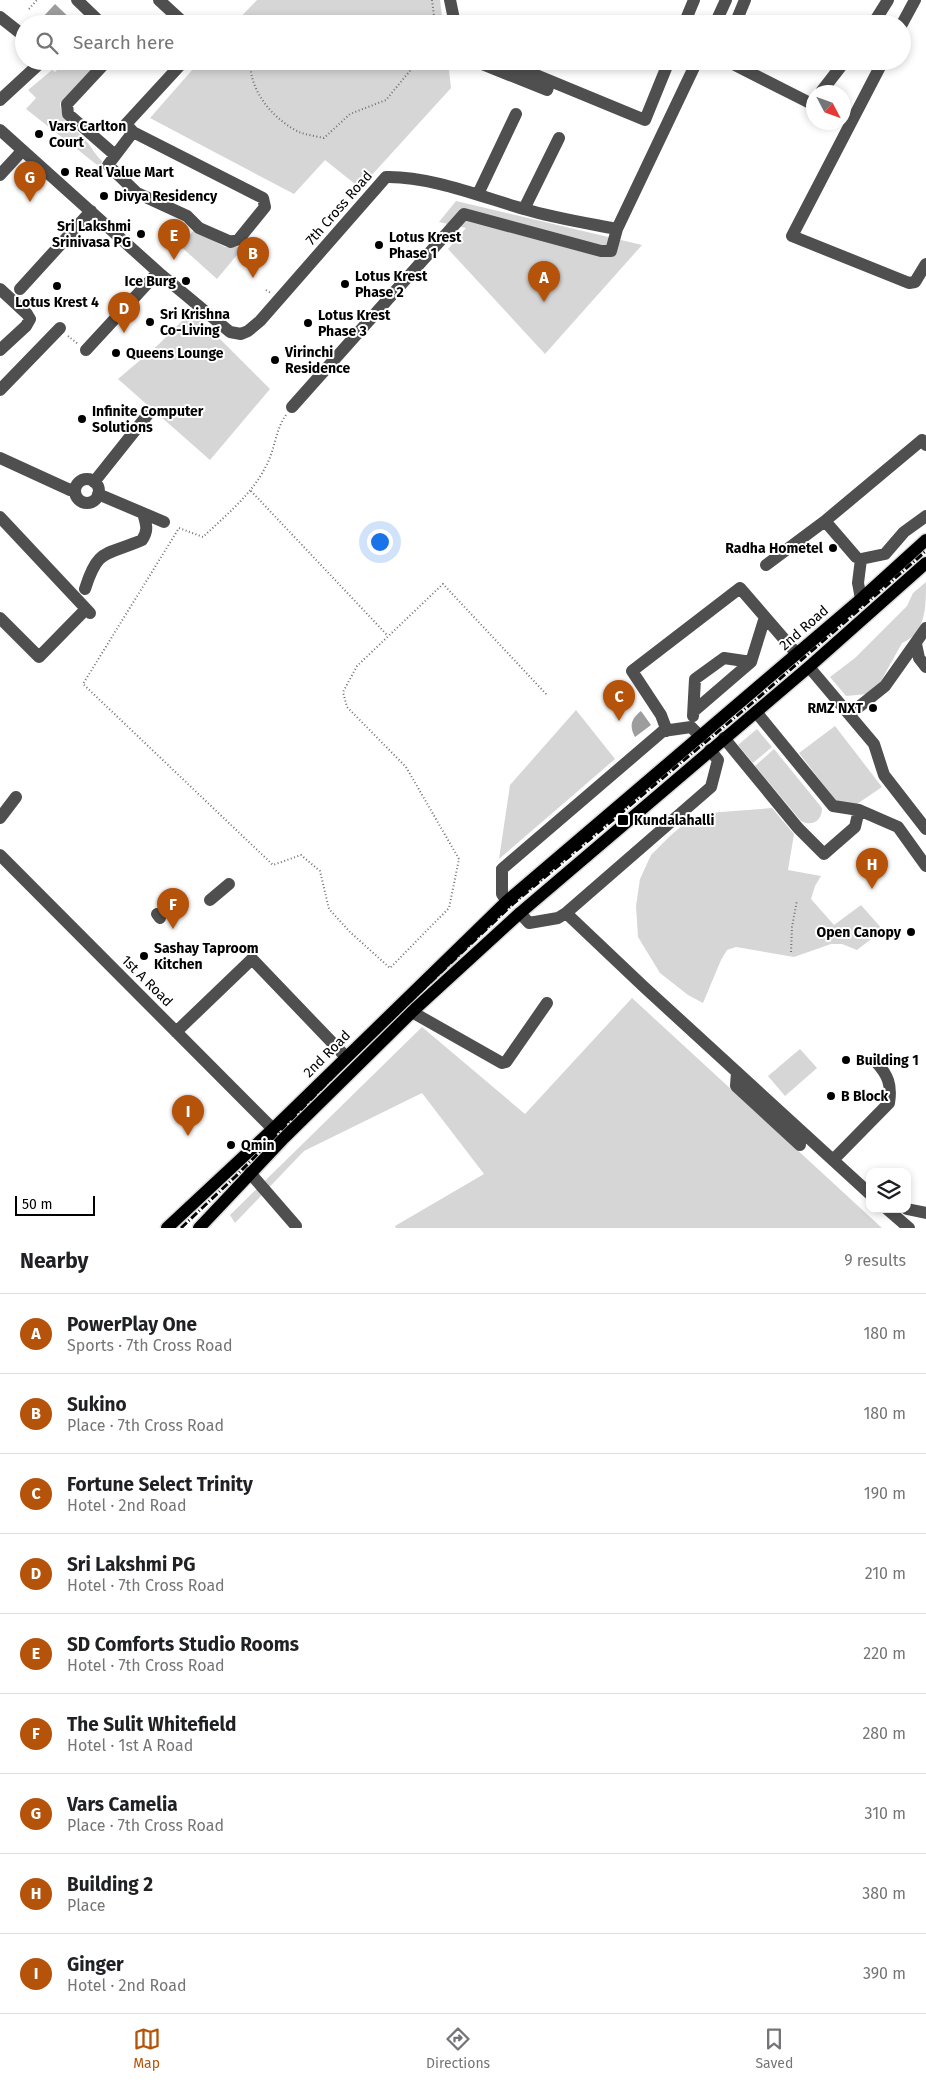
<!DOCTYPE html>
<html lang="en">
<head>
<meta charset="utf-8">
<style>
	:root { --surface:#fff; --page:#f6f6f6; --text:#202124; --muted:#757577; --line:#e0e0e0; --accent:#b45309 }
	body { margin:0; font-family:"Fira Sans",sans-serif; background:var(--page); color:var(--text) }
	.controls { position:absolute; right:15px; bottom:15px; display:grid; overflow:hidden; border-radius:10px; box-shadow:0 2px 8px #0003 }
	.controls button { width:45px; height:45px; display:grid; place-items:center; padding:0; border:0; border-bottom:1px solid var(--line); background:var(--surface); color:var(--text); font:25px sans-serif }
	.compass { position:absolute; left:806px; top:85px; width:45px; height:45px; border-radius:50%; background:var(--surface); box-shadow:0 2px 8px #0003; rotate:131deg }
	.scale { position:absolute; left:15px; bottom:12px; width:80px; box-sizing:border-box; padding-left:5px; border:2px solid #000; border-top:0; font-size:14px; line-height:18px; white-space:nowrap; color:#000; -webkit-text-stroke:4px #fff; paint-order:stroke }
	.you { position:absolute; left:379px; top:541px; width:18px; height:18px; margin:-12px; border:4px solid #fff; border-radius:50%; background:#1a73e8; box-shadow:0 0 0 8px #1a73e833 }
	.badge { display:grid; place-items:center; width:32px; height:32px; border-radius:50%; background:var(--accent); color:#fff; font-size:16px; font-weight:700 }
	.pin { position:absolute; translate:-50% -41px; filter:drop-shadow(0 1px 2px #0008) }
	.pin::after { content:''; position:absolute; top:26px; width:18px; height:15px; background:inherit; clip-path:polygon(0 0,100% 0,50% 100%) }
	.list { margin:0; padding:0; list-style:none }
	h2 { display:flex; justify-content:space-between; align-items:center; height:65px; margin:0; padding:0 20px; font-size:21px }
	h2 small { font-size:16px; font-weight:400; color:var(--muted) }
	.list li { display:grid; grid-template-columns:32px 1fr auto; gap:15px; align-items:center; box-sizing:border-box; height:80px; padding:0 20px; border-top:1px solid var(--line) }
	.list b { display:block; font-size:19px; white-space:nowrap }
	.list p { margin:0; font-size:16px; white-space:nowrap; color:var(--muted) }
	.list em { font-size:16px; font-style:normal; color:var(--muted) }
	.icon { flex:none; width:28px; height:28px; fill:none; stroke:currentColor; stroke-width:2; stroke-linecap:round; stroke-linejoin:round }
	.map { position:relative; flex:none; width:926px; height:1228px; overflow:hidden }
	.search { position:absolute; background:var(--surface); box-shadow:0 2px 8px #0003; left:15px; right:15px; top:15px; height:55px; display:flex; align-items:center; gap:12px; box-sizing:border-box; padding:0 18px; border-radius:28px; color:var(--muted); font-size:19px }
	.sheet { height:785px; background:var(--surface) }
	nav { display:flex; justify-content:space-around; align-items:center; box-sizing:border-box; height:70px; border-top:1px solid var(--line); background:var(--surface); font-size:14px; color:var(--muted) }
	nav a { display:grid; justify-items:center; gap:2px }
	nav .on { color:var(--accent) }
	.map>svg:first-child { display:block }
	.green { fill:#d6d6d6 }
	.water { fill:#9d9d9d }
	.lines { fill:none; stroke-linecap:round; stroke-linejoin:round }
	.major-casing { stroke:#dbdbdb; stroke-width:15 }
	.path { stroke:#717171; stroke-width:2; stroke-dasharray:1 2.5; stroke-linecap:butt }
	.minor { stroke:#4f4f4f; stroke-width:12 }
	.major { stroke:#000; stroke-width:12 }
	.rail { stroke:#000; stroke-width:3; stroke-dasharray:8 2.5 1 2.5; stroke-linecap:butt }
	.poi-dot { fill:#000; stroke:#fff; stroke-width:2 }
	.labels { text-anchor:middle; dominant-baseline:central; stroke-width:4; stroke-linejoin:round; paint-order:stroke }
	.poi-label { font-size:14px; font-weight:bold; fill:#000; stroke:#fff; text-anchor:start }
	.street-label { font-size:14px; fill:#000; stroke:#fff }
</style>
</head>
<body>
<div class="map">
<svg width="926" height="1228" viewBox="0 0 926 1228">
	<rect width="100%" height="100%" fill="#fff"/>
	<!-- green -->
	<path class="green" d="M257,0H440L443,24H234Z
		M66,61H100L60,103C61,122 77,129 87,142C94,150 93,152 102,161L101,168L26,109L36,98L28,90L52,70L55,72Z
		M200,61H448L451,88L360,188L325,160L294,194L150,118Z
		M456,201L642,245L545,354L448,249L466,228L439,222Z
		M174,224L189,236L194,230L225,247H238L243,240L247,243L217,279L168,235Z
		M192,311L270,389L210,460L118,379L158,345Z
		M926,582C926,607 926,633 902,643L876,690L868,694L846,696L830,677L855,658L907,606L913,593Z
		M576,710L615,759L499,859L510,785Z
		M835,726L882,787L857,804L836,801L799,753Z
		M757,729L772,747L753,763L738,745Z
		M774,749L822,808C822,821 812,827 801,821L755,766Z
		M772,808L794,834L788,870L821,876L815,886L811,899L834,925L861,905L883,930L857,950L842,944H831L794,957L736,947L727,950L721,960L703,1003L688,995L660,973L638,937L636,906L640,879L651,855L670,836L685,823L708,813Z
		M632,998L882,1228H396L395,1226L484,1174L422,1093L304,1151L235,1223L230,1215L422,1027L525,1114Z
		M800,1049L817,1068L785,1096L768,1076Z"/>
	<!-- water -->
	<path class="water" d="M55,4L76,24H49L42,18Z
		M641,711L651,725L635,737C629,726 631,719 641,711Z"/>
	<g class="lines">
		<defs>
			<path id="major" d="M167,1228L273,1129L507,901L861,599L926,540
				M199,1228L284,1138L415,1009L520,913L810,666L926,563"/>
		</defs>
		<!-- major casing -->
		<use href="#major" class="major-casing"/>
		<!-- path -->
		<path class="path" d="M432,0L435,24
			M29,9L37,0
			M250,61C250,91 271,117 297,131C305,135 315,136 324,138L350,114L386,100L418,61
			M266,290L271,293
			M68,336L78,344
			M286,415C276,429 275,447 268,462C254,493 227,514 203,537L179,528L83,684L273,865L301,855L320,871L329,909L350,932L390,968L449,908L459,859L406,767L347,707L343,692L357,666L443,584L547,695
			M251,491L388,636
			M791,952L792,927L797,900"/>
		<!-- minor -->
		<path class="minor" d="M77,0L102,24
			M159,0L185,24
			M450,0L455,24
			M0,17L24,36
			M684,24L694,0
			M715,24L726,0
			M735,24L745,0
			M873,24L888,0
			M902,24L915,0
			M107,61L67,104L68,114L115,155
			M502,61L645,120L669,61
			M727,61L812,104L814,102
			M883,61L792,236L909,283L915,282L926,264
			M477,62L547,90L550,81
			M821,92L845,61
			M0,100L39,64L40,61
			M0,130L158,272L230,332L241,334L248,331L260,321L386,177C430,176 482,197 524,209C554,218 586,223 617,229
			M133,132L108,165L137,193L187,216L199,228L231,242L239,239L265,207L263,198L133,132L126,124L184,61
			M0,175L22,151
			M478,194L516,114
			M524,209L559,138
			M0,289L27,314L30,319L26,326L0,350
			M20,289L91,211
			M86,350L158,272
			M0,390L60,328
			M292,407L464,214L601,251H611L617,229L697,61
			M926,445L922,440L825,521L856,557L861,559L885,554L904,532L926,516
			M0,458L70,490L75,489
			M75 491a12 12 0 1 1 24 0a12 12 0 1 1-24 0Z
			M94,482L149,413
			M98,494L164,522
			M0,517L90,613
			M766,565L825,521
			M85,589C98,547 106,556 142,540C149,530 146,524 143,513
			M861,599L858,583L861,559
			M0,618L39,657L86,609
			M916,644L919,658L926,667
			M809,667L874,744L884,775L926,829
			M694,711L751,662L765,617
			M756,712L833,806L859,810L898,827L926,866
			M850,714L885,686L926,628
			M693,716L695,679L724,658L751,662
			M667,731L661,715L632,671L740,588L797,654
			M724,738L798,828L824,854L855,827L859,810
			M0,818L16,797
			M0,855L273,1129
			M210,900L229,884
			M507,901L502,894V869L663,731L691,727L701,737
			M520,913L529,923L558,918L566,913L711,787L718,760L710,750
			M566,913L643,986L870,1194
			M157,914L160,918
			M412,1012L502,1063L506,1062L547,1003
			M176,1032L252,959L346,1057
			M737,1072L736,1086L800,1145
			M833,1160L889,1103C892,1085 888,1075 876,1062
			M250,1173L296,1226
			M887,1209L909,1228
			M907,1209L926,1213"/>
		<!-- major -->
		<use href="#major" class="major"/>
		<!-- rail -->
		<path class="rail" d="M348,1072L519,909L789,681
			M181,1228L236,1176L366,1043L514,903L758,698L926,551"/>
	</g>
	<!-- markers -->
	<g class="poi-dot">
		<circle cx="39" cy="134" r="5"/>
		<circle cx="65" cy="172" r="5"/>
		<circle cx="104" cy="196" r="5"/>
		<circle cx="141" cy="234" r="5"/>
		<circle cx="379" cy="245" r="5"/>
		<circle cx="186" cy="281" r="5"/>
		<circle cx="345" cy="284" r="5"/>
		<circle cx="57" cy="286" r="5"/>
		<circle cx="150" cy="322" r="5"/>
		<circle cx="308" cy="323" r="5"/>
		<circle cx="116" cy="353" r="5"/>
		<circle cx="275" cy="360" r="5"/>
		<circle cx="82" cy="419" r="5"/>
		<circle cx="833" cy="548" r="5"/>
		<circle cx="873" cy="708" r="5"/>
		<rect x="617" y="814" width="12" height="12" rx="2.5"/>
		<circle cx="911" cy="932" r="5"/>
		<circle cx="144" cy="956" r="5"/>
		<circle cx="846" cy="1060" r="5"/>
		<circle cx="831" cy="1096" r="5"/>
		<circle cx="231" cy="1145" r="5"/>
	</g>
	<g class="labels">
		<!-- poi labels -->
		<g class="poi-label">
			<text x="49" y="126">Vars Carlton<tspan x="49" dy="16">Court</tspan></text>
			<text x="75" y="172">Real Value Mart</text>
			<text x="114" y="196">Divya Residency</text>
			<text x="131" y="226" text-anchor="end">Sri Lakshmi<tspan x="131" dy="16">Srinivasa PG</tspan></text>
			<text x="389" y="237">Lotus Krest<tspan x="389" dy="16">Phase 1</tspan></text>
			<text x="355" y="276">Lotus Krest<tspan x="355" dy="16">Phase 2</tspan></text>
			<text x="176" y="281" text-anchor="end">Ice Burg</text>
			<text x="57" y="302" text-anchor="middle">Lotus Krest 4</text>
			<text x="160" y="314">Sri Krishna<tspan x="160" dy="16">Co-Living</tspan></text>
			<text x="318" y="315">Lotus Krest<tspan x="318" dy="16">Phase 3</tspan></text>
			<text x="285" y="352">Virinchi<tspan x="285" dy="16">Residence</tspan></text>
			<text x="126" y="353">Queens Lounge</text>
			<text x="92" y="411">Infinite Computer<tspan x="92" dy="16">Solutions</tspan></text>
			<text x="823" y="548" text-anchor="end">Radha Hometel</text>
			<text x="863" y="708" text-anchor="end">RMZ NXT</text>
			<text x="634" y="820">Kundalahalli</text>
			<text x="901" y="932" text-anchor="end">Open Canopy</text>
			<text x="154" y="948">Sashay Taproom<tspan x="154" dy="16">Kitchen</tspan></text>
			<text x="856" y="1060">Building 1</text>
			<text x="841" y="1096">B Block</text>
			<text x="241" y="1145">Qmin</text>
		</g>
		<!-- street labels -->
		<g class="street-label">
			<text transform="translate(339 208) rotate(-49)">7th Cross Road</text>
			<text transform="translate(804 628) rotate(-41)">2nd Road</text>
			<text transform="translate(147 981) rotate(45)">1st A Road</text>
			<text transform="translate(327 1054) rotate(-45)">2nd Road</text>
		</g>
	</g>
</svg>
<div class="controls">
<button><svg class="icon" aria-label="layers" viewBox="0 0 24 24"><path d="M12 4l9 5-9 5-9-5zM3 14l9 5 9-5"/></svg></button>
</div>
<svg class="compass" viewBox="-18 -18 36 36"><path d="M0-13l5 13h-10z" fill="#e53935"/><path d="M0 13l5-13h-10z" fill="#757577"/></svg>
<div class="scale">50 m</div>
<div class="you"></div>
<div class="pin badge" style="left:544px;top:302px">A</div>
<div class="pin badge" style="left:253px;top:278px">B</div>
<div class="pin badge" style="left:619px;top:721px">C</div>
<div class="pin badge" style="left:124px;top:333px">D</div>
<div class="pin badge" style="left:174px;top:260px">E</div>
<div class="pin badge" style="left:173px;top:929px">F</div>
<div class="pin badge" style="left:30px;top:202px">G</div>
<div class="pin badge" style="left:872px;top:889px">H</div>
<div class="pin badge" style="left:188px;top:1136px">I</div>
<div class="search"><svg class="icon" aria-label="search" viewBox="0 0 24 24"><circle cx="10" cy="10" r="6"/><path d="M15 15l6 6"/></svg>Search here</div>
</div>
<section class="sheet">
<h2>Nearby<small>9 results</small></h2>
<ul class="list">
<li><span class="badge">A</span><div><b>PowerPlay One</b><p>Sports · 7th Cross Road</p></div><em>180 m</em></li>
<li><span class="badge">B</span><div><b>Sukino</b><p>Place · 7th Cross Road</p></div><em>180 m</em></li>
<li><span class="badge">C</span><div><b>Fortune Select Trinity</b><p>Hotel · 2nd Road</p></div><em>190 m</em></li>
<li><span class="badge">D</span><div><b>Sri Lakshmi PG</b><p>Hotel · 7th Cross Road</p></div><em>210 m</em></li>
<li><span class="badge">E</span><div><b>SD Comforts Studio Rooms</b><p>Hotel · 7th Cross Road</p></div><em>220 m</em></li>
<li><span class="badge">F</span><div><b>The Sulit Whitefield</b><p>Hotel · 1st A Road</p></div><em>280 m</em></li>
<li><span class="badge">G</span><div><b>Vars Camelia</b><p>Place · 7th Cross Road</p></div><em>310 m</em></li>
<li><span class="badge">H</span><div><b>Building 2</b><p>Place</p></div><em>380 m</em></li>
<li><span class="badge">I</span><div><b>Ginger</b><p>Hotel · 2nd Road</p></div><em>390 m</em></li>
</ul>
</section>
<nav>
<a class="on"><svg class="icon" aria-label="map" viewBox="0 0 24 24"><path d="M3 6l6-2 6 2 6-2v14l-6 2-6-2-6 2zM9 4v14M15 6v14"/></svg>Map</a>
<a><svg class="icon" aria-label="directions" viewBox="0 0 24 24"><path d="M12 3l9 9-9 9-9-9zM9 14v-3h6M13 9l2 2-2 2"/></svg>Directions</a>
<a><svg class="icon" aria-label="saved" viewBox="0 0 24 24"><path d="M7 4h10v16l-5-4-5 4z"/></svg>Saved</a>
</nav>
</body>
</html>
